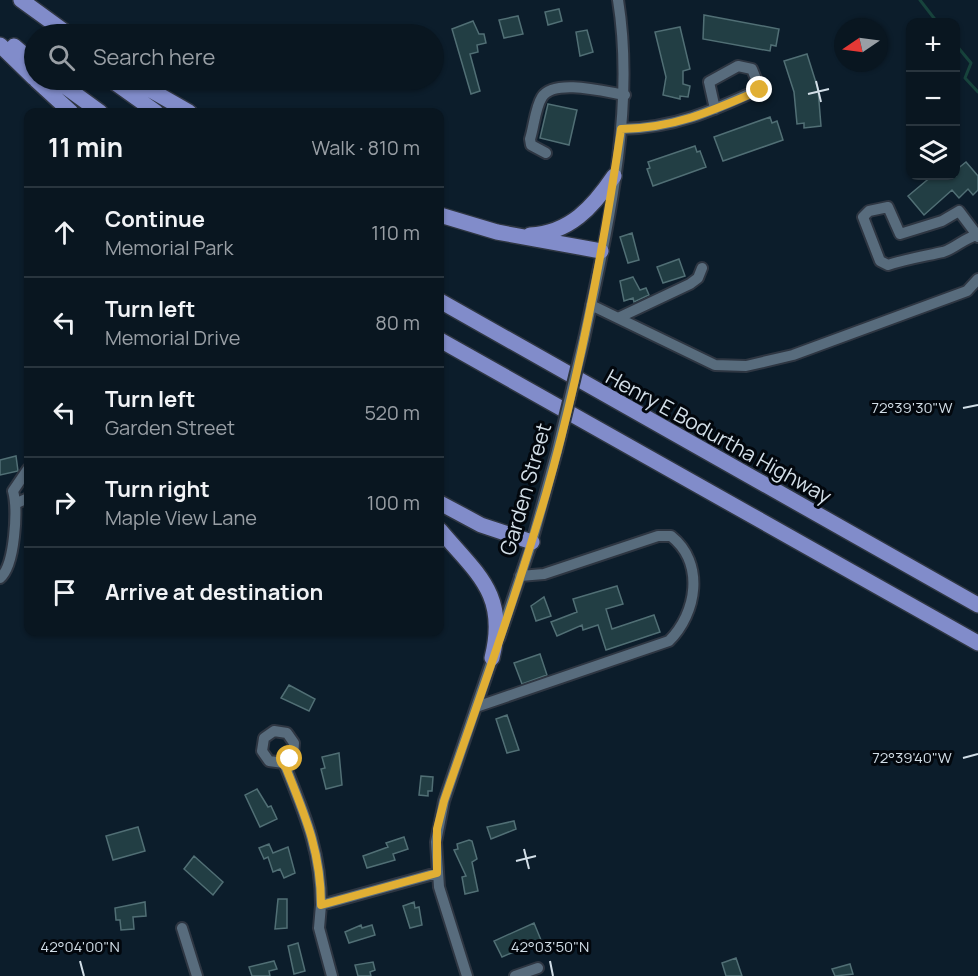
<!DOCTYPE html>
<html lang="en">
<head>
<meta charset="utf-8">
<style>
	:root { --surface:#091620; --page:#121f29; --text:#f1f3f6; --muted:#999fa5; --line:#29353e }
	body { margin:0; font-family:Manrope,sans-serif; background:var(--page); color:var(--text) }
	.controls { position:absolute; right:18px; top:18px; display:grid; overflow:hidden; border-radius:12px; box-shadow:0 2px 4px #0004 }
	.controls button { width:54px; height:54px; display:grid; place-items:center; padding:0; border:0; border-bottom:2px solid var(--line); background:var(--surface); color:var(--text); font:30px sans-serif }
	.compass { position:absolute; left:834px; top:18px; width:54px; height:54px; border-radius:50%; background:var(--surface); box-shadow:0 2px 4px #0004; rotate:257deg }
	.stop { position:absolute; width:18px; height:18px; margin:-14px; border:4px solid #e1af34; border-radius:50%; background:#fff }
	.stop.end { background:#e1af34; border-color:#fff; box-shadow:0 2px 6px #0008 }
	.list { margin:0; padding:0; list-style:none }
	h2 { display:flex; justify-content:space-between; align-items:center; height:78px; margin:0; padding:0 24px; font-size:26px }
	h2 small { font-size:20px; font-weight:400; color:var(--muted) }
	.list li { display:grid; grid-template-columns:39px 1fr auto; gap:18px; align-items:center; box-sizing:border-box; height:90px; padding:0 24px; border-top:2px solid var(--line) }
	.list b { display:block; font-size:22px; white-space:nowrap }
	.list p { margin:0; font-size:20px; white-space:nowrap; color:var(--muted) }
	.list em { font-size:20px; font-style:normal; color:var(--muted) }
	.icon { flex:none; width:33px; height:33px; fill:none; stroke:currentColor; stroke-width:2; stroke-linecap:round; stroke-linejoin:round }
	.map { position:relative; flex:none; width:978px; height:976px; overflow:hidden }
	.search { position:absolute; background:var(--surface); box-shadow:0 2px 4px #0004; left:24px; top:24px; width:420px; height:66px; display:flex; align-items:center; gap:15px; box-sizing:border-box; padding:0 21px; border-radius:33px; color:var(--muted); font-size:22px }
	.panel { position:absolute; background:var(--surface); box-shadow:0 2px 4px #0004; left:24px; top:108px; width:420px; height:528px; border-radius:12px }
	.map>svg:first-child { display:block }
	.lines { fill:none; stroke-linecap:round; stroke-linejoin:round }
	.stream { stroke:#17433c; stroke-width:3 }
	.building { fill:#223e44; stroke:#516f75; stroke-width:1.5 }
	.minor-casing { stroke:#2e3642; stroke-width:14 }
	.highway-casing { stroke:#2e3642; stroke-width:18 }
	.minor { stroke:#586c7d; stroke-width:10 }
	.highway { stroke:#818cca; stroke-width:15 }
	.minor-bridge-casing { stroke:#2e3642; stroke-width:14; stroke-linecap:butt }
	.minor-bridge { stroke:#586c7d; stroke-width:10 }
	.route { stroke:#e1af34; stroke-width:8 }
	.ticks { fill:none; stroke:#d2dee7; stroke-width:2 }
	.labels { text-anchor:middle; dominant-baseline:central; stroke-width:6; stroke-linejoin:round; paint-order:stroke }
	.street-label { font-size:21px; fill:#d2dee7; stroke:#02070d }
	.ticks-label { font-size:15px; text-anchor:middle; fill:#d2dee7; stroke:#02070d; stroke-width:6; stroke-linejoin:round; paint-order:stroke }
</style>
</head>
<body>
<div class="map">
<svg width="978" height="976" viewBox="0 0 978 976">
	<rect width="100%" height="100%" fill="#0c1d2b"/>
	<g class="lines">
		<!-- stream -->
		<path class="stream" d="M920,0L937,22
			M956,45L971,63L965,78L978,92"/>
	</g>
	<!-- building -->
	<path class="building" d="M559,9L562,21L548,25L545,12Z
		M704,15L779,29L776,46L771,45L770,51L703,39Z
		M518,16L523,34L504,38L499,20Z
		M473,21L479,34H484L486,43L477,45L478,52L470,54L480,91L471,94L452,29Z
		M680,27L690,69L683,71V84L690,86L688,97L680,96V99L663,95L666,77L655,32Z
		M587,30L593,52L580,56L576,32Z
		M807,54L818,89L821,126L804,128V123L797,124L794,92L784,61Z
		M548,104L577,110L569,145L540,138Z
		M770,117L772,123L777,121L783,140L723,161L714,137Z
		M695,146L697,152L700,151L706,167L653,186L647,169L650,168L648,162Z
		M966,162L978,176V190L973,195L968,189L959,198L952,190L924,215L908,196L932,176H956V170Z
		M632,233L639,260L628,263L620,237Z
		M679,259L685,276L663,283L657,267Z
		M633,277L640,290L646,288L649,295L634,302L633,298L624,301L620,281Z
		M16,456L18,471L0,475V460Z
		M617,586L623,604L606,609L612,629L654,615L660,632L606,650L598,625L583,630L582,625L557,636L551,622L577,612L573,599Z
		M544,597L551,616L536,621L531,606Z
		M540,654L547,675L522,684L514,663Z
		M289,685L315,699L309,711L281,698Z
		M507,715L519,750L507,753L496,719Z
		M339,753L342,785L326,789L321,769L325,768L322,757Z
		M421,776L433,777L432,791H428V796L419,795Z
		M257,789L268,807L271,806L277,819L260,827L245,795Z
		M514,821L516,829L491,839L487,827Z
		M138,827L145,851L113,860L106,836Z
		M404,837L408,849L393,854L395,860L367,868L363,856L388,847L386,843Z
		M469,840L472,841L477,859L472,862L478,891L465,894L462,877L466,876L454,850L458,849L457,844Z
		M269,844L273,853L288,847L295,873L284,878L280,869L273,872L268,857L264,859L259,848Z
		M194,856L223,882L213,895L184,869Z
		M278,899H287V928L275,929Z
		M145,902L146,916L133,917L134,929L121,930L120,920H116L115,908Z
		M414,902L415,908L419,907L422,925L410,928L403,906Z
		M534,923L541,940L502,957L494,941Z
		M361,925L362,928L372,925L375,935L349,943L345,932Z
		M298,943L305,971L294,974L288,946Z
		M736,958L742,976H726L722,963Z
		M274,961L277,969L269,971L270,976H252L249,967Z
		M373,962L375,970L370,972L371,976H358L355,965Z
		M850,964L853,974L835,976L832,969Z"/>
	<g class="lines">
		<defs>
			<path id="minor" d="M621,129C675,128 712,111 760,89L752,69L738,66L709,82L715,109
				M546,153L531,145L530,139C534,127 535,108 542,97C554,78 606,92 625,95
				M977,235C964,238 956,248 943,252C925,256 906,259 888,265L880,261L863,217L869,211L888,207L900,234L942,221L959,211L977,235L978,237
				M591,305L715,365L746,366L793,355L967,291L978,279
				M618,318L690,284L698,278L702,268
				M584,339C607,230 636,111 618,0
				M17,503L28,498
				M0,578C15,566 18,509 13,491L28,469
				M499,639L532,542L557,451
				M476,707L669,641C697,613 705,563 671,536H658L544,574L520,576
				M284,763L293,755L294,743L287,733L274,731L264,738L262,751L269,761L284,763C304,813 321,850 321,905
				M182,928L197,976
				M332,976L319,928L321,905L437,873
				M467,976L439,887L436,842L444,801L494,654
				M515,976L538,968"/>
			<path id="highway" d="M21,0L68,34
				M0,45L34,78
				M14,46L34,63
				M36,80L71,112
				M56,80L100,112
				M111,80L156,112
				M133,80L189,112
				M440,215L497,232L601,251
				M530,235C570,233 593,207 614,176
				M440,301L978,605
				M440,340L978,643
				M440,503L481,525L532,542
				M440,530C477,574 508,594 492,658"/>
		</defs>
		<!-- minor casing -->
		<use href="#minor" class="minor-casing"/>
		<!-- highway casing -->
		<use href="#highway" class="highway-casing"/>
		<!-- minor -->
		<use href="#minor" class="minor"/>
		<!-- highway -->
		<use href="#highway" class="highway"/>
		<defs>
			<path id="minor-bridge" d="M557,451L584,339"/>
		</defs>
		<!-- minor-bridge casing -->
		<use href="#minor-bridge" class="minor-bridge-casing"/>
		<!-- minor-bridge -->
		<use href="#minor-bridge" class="minor-bridge"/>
	</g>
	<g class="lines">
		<!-- route -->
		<path class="route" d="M290,759L284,763C304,813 321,850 321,905L437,873V829L444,801C479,699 516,597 546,494C580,375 603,251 621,129C675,128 712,111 760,90"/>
	</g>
	<!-- ticks -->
	<path class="ticks" d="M816,81L821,102M808,94L829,89M963,408L978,405M963,758L978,754M524,849L529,869M516,861L536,856M80,961L84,976M550,961L553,976"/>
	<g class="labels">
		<!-- street labels -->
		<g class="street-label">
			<text transform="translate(719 436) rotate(29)">Henry E Bodurtha Highway</text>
			<text transform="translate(525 489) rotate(-74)">Garden Street</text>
		</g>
	</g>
	<g class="ticks-label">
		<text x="912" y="413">72°39'30"W</text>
		<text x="912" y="763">72°39'40"W</text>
		<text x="80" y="952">42°04'00"N</text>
		<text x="550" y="952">42°03'50"N</text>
	</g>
</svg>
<div class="controls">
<button>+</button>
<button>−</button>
<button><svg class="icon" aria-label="layers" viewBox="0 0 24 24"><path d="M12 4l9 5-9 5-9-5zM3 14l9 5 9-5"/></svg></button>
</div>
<svg class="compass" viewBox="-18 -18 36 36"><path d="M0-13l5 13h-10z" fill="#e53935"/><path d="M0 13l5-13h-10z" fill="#999fa5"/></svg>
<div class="stop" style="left:290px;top:759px"></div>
<div class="stop end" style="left:760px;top:90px"></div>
<div class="search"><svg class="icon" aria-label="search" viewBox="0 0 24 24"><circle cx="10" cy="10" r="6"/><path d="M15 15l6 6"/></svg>Search here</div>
<section class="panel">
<h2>11 min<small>Walk · 810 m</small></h2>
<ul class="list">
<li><svg class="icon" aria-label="ahead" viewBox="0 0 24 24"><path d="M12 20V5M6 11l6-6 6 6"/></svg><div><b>Continue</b><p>Memorial Park</p></div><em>110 m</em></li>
<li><svg class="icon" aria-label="left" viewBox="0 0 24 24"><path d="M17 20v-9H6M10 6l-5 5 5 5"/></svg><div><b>Turn left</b><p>Memorial Drive</p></div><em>80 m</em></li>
<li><svg class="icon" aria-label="left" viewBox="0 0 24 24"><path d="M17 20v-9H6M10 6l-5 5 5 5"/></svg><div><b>Turn left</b><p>Garden Street</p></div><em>520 m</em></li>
<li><svg class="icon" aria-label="right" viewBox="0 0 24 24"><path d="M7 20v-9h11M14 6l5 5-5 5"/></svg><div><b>Turn right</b><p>Maple View Lane</p></div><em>100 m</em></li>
<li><svg class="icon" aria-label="arrive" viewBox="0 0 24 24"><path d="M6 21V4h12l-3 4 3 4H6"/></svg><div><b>Arrive at destination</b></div></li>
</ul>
</section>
</div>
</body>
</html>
